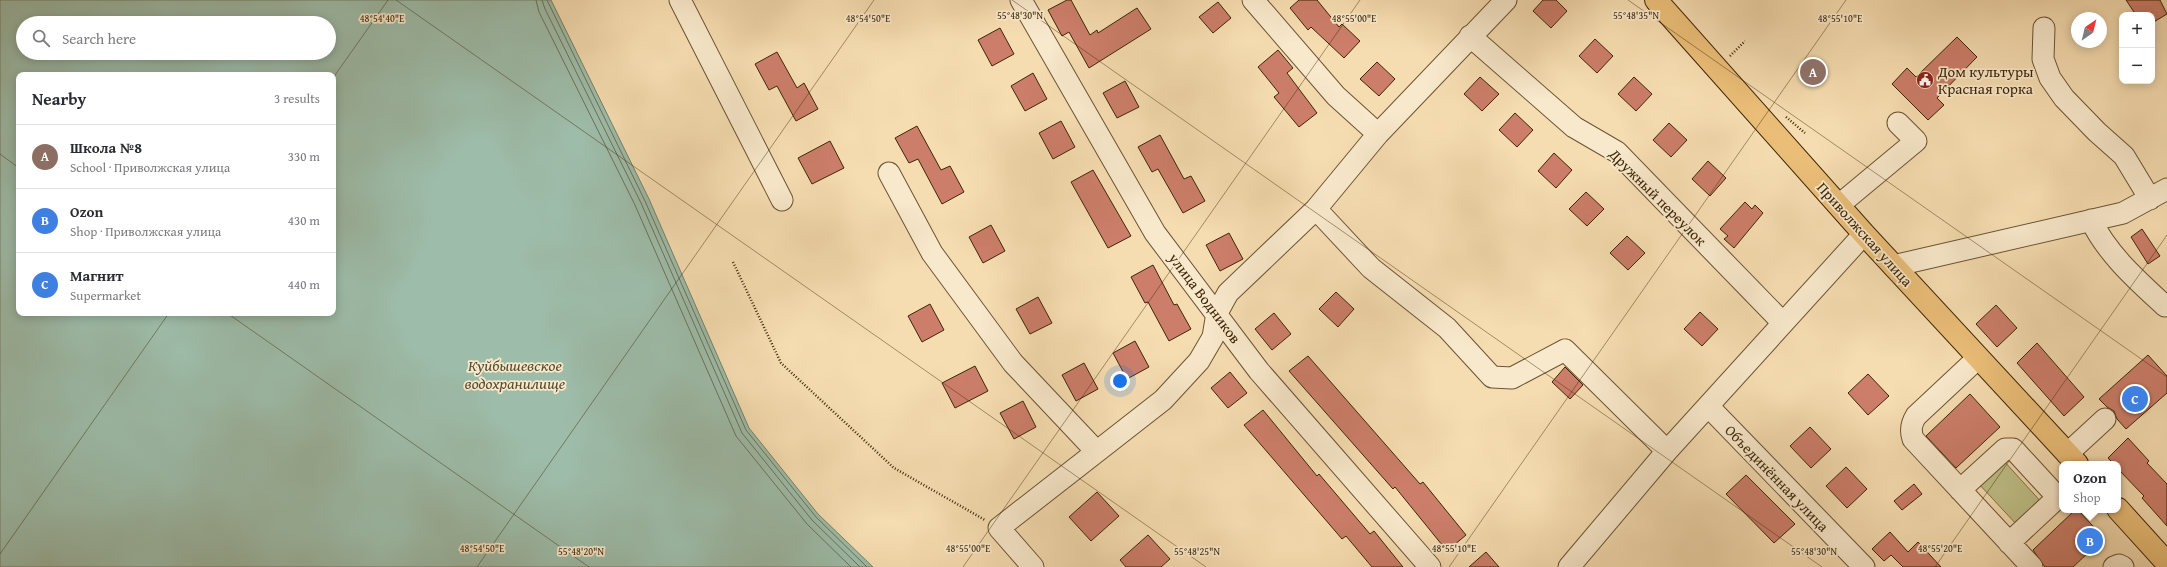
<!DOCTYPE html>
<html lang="en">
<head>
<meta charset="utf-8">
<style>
	:root { --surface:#fff; --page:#f7f7f7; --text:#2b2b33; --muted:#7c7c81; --line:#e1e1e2; --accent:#111827 }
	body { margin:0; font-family:"Gentium Book Plus",serif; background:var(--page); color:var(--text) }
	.controls { position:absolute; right:12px; top:12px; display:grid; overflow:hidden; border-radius:8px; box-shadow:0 2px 10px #0003 }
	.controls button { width:36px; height:36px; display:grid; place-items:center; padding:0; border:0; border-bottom:1px solid var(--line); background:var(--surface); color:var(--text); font:20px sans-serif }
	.compass { position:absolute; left:2071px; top:12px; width:36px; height:36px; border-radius:50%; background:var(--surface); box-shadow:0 2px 10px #0003; rotate:35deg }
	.you { position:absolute; left:1120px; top:381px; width:14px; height:14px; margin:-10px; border:3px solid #fff; border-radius:50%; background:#1a73e8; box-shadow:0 0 0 6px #1a73e833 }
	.badge { display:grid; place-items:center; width:26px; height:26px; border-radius:50%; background:var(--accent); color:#fff; font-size:13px; font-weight:700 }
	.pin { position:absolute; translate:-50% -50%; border:2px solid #fff; box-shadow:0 1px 4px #0006 }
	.popup { position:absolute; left:2059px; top:461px; width:62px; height:52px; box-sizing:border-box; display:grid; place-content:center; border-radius:8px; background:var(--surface); filter:drop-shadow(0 1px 3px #0005); font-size:13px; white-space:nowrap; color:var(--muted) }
	.popup b { font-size:15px; color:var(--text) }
	.popup::after { content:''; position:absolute; left:50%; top:100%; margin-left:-8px; border:8px solid transparent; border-top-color:var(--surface) }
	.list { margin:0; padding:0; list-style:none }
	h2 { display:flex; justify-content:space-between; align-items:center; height:52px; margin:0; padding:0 16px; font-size:17px }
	h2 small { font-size:13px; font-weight:400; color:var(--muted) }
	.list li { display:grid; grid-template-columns:26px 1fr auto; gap:12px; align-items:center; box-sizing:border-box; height:64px; padding:0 16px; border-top:1px solid var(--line) }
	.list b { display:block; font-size:15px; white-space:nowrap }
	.list p { margin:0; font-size:13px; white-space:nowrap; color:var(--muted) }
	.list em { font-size:13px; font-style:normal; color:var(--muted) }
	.icon { flex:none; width:22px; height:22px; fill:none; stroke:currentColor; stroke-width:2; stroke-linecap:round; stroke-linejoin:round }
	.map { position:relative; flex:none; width:2167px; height:567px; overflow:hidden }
	.search { position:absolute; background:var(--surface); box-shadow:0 2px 10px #0003; left:16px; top:16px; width:320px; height:44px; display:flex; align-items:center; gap:10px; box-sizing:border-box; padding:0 14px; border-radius:22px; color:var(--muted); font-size:15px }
	.panel { position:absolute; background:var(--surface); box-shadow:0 2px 10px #0003; left:16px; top:72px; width:320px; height:244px; border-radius:8px }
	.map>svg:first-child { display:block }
	.green { fill:#c0c089; stroke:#7e7348 }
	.water { fill:#9dbca9; stroke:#768068; fill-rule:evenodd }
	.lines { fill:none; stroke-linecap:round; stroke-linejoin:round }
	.shore { stroke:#6c7158; stroke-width:1 }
	.building { fill:#cc7e6a; stroke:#3c2607 }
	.minor-casing { stroke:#6a5432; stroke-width:23 }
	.major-casing { stroke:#3c2607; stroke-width:24 }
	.path { stroke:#3c2607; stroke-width:2.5; stroke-dasharray:1 2; stroke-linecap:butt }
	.minor { stroke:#f9e9cc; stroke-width:21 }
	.major { stroke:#ebbe78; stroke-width:22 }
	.ticks { fill:none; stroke:#3c2607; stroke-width:1; stroke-opacity:0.45 }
	.labels { text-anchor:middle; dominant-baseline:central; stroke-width:3.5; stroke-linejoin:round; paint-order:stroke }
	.poi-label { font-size:15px; fill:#3c2607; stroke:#f9e9cc; text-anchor:start }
	.street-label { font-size:15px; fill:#3c2607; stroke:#f9e9cc }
	.water-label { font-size:16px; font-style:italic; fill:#544c30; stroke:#f9e9cc }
	.ticks-label { font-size:10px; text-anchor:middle; fill:#3c2607; stroke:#f9e9cc; stroke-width:3.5; stroke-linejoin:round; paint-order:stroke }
</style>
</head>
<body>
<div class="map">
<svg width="2167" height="567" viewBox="0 0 2167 567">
	<rect width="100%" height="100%" fill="#f6ddb1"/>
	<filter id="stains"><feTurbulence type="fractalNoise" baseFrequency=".005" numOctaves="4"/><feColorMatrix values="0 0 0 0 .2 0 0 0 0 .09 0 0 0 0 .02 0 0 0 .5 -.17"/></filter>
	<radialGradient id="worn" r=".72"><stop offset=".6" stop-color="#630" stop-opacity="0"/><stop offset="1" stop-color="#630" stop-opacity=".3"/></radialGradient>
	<!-- green -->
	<path class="green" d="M2003,460L2043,504L2018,526L1978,483Z"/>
	<!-- water -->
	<path class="water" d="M0,0H551L649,199L749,428L818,514L873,567H0ZM23,23H329V53H23ZM19,75H333V313H19Z"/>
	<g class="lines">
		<!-- shore -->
		<path class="shore" d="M536,0L539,12L635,205L736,436L807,524L851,567
			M542,0L545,9L641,203L742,433L812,520L860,567
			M547,0L645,201L746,430L816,517L867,567"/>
	</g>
	<!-- building -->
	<path class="building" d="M1067,0H1071L1090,35L1097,30L1098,33L1137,8L1151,29L1089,68L1069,32L1062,36L1048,10Z
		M1299,0H1317L1339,27L1342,24L1360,41L1344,58L1311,27L1308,30L1290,8Z
		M1543,0H1556L1567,11L1551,28L1533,11Z
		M2126,0H2160L2167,14L2152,23V15H2136Z
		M1218,2L1231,18L1213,33L1199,17Z
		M1000,28L1014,54L992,66L978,40Z
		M1957,37L1977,57L1937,98L1944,105L1928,120L1892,84L1907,68L1916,77Z
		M1595,39L1613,56L1597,73L1579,56Z
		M1278,50L1293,68L1287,73L1317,113L1299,127L1274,97L1279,93L1258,67Z
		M777,52L797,88L804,83L818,109L796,121L777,86L769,90L755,64Z
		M1377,62L1395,79L1379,96L1360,79Z
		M1033,73L1047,99L1025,111L1011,86Z
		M1480,77L1499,94L1482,111L1464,94Z
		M1634,77L1652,94L1636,111L1618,94Z
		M1125,81L1139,107L1117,118L1103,93Z
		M1515,113L1533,130L1517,147L1499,130Z
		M1061,121L1075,147L1053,159L1039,133Z
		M1669,123L1687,140L1671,157L1653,140Z
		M917,126L941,170L950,166L964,192L942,204L918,159L909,163L895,138Z
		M1160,135L1184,179L1191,176L1205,201L1183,213L1158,169L1152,172L1138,147Z
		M830,141L844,168L812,184L798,158Z
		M1554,153L1572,170L1556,188L1538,171Z
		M1708,161L1726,178L1710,196L1692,179Z
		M1093,170L1131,236L1108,248L1071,182Z
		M1586,192L1604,209L1587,226L1569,209Z
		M1745,202L1752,209L1755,205L1763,213L1734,248L1724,239L1728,236L1720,229Z
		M991,225L1005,251L983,263L969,237Z
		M2142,229L2160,256L2148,264L2131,237Z
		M1229,233L1243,259L1220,271L1206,245Z
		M1627,236L1645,253L1628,270L1610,253Z
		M1153,265L1174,305L1177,304L1191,329L1169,341L1148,302L1145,303L1131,277Z
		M1336,292L1354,309L1338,327L1319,309Z
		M1038,297L1052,323L1030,334L1016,309Z
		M930,304L944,330L922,342L908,316Z
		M1996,305L2017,328L1997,347L1976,324Z
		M1700,312L1718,329L1702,346L1684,329Z
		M1274,313L1291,334L1272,350L1255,329Z
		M1135,341L1149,367L1127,379L1113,353Z
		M2037,343L2084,397L2064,416L2017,363Z
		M2148,355L2167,376V393L2126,429L2117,419L2114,411L2107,407L2099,399Z
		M1308,356L1420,484L1423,482L1466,535L1447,551L1395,487L1393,489L1289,371Z
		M1084,363L1098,389L1076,401L1062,375Z
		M975,366L988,391L955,408L942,383Z
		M1565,367L1583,385L1570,399L1552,382Z
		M1230,372L1247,393L1228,408L1211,388Z
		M1868,374L1889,396L1868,415L1848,393Z
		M1970,394L2000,427L1956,468L1926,436Z
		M1023,401L1036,427L1014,439L1000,413Z
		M1263,410L1317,476L1319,474L1370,534L1374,531L1403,567H1372L1346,536L1342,539L1244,425Z
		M1810,427L1831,449L1811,468L1790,446Z
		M2128,438L2149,461L2147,463L2167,484V526L2142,498L2144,496L2118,469V464H2114L2108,458Z
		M1846,467L1867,489L1847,508L1826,486Z
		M1746,475L1795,524L1774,543L1726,494Z
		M1914,484L1922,494L1902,510L1894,501Z
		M1097,492L1119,516L1091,541L1069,517Z
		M2075,510H2078L2104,538L2073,567H2045L2033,550Z
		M1890,532L1908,552L1918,542L1941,567H1903L1891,555L1884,561L1872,549Z
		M1148,535L1170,559L1161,567H1126L1120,560Z
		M1486,552L1499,567H1469Z"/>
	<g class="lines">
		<defs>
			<path id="minor" d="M680,0L782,200
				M1021,0L1155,233L1259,371L1430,567
				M1253,0L1336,96L1378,134
				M2044,28L2043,59L2050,78L2064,98L2097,132L2124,156L2150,199
				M1470,36L1574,127L1617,152L1782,322
				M889,173L932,253L1013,363L1096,451
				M1839,205L1916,141L1898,123
				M1316,209L1371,268L1447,328L1492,377L1512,378L1565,350L1667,451
				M2091,220C2107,254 2138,281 2165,306
				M1893,266L2123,213L2167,189
				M1978,358L1916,416C1911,424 1910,430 1913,439L2032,567
				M1708,406L1864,567
				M2067,454L2105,419
				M1960,490L2005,449H2013L2017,453L2052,491L2055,495L2054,501L2009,543
				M1033,567L999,528L1163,400L1199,361L1213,337L1217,313L1228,293L1316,209L1378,134L1506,0
				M1569,567L1667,451L1864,234
				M2114,567L2119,565L2123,567"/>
			<path id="major" d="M1656,0L1864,234L2077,464
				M2118,509L2167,563"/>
		</defs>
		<!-- minor casing -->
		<use href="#minor" class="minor-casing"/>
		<!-- major casing -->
		<use href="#major" class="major-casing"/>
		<!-- path -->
		<path class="path" d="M1730,56L1745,41
			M1786,117L1805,133
			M733,262L781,363L894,468L985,520"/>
		<!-- minor -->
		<use href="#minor" class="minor"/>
		<!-- major -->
		<use href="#major" class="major"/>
	</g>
	<!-- ticks -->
	<path class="ticks" d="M396,0L1206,567M1012,0L1822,567M1628,0L2167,377M333,78L388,0M0,154L19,168M227,313L589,567M0,554L169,313M477,567L874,0M963,567L1360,0M1449,567L1846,0M1935,567L2167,235"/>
	<!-- icons -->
	<defs>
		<symbol id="civic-disc" viewBox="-11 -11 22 22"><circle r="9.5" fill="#8f2418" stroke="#f9e9cc"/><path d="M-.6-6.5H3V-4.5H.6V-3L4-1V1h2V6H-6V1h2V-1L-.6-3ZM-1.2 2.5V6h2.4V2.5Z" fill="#fff"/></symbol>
	</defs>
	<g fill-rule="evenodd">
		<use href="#civic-disc" x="1915" y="70" width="20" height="20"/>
	</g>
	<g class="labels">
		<!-- poi labels -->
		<g class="poi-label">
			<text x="1938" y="71">Дом культуры<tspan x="1938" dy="17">Красная горка</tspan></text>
		</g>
		<!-- street labels -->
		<g class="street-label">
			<text transform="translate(1658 197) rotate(45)">Дружный переулок</text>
			<text transform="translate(1865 234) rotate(48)">Приволжская улица</text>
			<text transform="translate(1205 298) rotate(53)">улица Водников</text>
			<text transform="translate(1777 478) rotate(46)">Объединённая улица</text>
		</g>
		<!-- water labels -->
		<g class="water-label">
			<text x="515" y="365">Куйбышевское<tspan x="515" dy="18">водохранилище</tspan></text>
		</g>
	</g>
	<g class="ticks-label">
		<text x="1020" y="19">55°48'30"N</text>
		<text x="1636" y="19">55°48'35"N</text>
		<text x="382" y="22">48°54'40"E</text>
		<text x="868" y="22">48°54'50"E</text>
		<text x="1354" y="22">48°55'00"E</text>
		<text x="1840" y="22">48°55'10"E</text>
		<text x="482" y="552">48°54'50"E</text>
		<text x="968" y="552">48°55'00"E</text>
		<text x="1454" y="552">48°55'10"E</text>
		<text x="1940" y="552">48°55'20"E</text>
		<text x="581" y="555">55°48'20"N</text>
		<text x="1197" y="555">55°48'25"N</text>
		<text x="1814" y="555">55°48'30"N</text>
	</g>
	<rect width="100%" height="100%" filter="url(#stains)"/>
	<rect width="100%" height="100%" fill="url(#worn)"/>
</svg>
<div class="controls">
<button>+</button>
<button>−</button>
</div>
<svg class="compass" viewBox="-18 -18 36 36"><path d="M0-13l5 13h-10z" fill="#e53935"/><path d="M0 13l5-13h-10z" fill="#7c7c81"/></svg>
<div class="you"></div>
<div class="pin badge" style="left:1813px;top:72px;background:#8d6e63">A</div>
<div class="pin badge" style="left:2090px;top:541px;background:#3f7fe0">B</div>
<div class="popup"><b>Ozon</b>Shop</div>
<div class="pin badge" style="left:2135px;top:399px;background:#3f7fe0">C</div>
<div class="search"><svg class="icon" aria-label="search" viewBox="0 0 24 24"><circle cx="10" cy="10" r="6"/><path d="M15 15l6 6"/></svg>Search here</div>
<section class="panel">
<h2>Nearby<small>3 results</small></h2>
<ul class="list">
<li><span class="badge" style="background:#8d6e63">A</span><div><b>Школа №8</b><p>School · Приволжская улица</p></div><em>330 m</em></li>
<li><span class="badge" style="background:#3f7fe0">B</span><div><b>Ozon</b><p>Shop · Приволжская улица</p></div><em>430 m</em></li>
<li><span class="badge" style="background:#3f7fe0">C</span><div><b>Магнит</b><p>Supermarket</p></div><em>440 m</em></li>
</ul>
</section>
</div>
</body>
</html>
